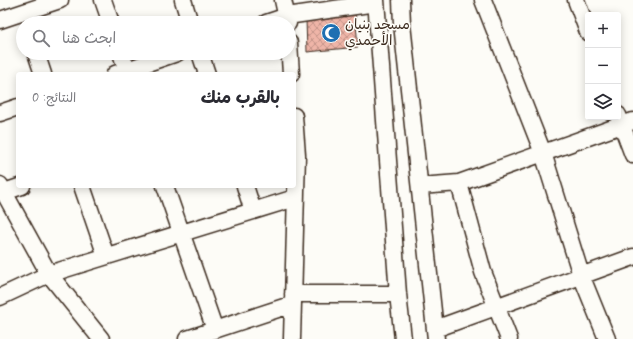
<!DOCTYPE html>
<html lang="ar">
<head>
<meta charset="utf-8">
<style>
	:root { --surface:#fff; --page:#f2f2f3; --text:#2b2b33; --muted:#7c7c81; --line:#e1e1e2 }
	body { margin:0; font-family:Mynerve,"Playpen Sans Arabic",sans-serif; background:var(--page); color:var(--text); direction:rtl }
	.controls { position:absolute; right:12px; top:12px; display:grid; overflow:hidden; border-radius:4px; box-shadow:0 2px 10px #0003 }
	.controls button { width:36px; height:36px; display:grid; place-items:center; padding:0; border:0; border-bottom:1px solid var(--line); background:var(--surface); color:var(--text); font:20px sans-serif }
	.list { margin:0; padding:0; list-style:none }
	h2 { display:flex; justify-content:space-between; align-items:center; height:52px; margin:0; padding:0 16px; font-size:17px }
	h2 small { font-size:13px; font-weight:400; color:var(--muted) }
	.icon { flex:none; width:22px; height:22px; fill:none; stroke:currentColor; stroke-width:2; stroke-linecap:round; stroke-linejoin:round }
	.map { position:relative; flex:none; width:633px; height:339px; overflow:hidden; direction:ltr }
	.search { position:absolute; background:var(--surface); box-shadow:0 2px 10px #0003; left:16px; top:16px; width:280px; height:44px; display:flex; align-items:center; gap:10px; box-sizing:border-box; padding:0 14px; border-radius:22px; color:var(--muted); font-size:15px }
	.panel { position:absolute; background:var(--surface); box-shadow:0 2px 10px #0003; left:16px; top:72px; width:280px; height:116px; border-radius:4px; direction:rtl }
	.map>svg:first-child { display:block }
	.building { fill:url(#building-cross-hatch); stroke:#3b2a1e }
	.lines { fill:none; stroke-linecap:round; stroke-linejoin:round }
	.minor-casing { stroke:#3b2a1e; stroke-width:19 }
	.minor { stroke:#fdfcf7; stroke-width:16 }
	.labels { text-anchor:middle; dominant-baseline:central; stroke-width:3; stroke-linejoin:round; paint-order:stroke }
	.poi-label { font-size:14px; fill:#3b2a1e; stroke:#fdfcf7; text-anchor:start }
</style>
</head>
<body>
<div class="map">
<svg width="633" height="339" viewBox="0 0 633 339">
	<defs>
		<pattern id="building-cross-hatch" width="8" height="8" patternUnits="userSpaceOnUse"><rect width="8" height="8" fill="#efb5a8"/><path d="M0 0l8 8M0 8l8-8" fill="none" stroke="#c39388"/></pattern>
	</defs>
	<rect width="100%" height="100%" fill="#fdfcf7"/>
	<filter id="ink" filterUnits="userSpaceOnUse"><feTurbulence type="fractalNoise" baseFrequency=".025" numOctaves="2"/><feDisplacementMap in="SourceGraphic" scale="8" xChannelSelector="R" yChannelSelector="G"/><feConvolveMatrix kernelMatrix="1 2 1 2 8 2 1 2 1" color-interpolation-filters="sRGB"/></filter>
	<g filter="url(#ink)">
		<!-- building -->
		<path class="building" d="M355,12L358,47L307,52L306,20L329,19L330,14Z"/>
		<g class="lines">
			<defs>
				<path id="minor" d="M103,0L111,23
					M183,0L190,23
					M283,0L288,23
					M376,0L398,294L403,339
					M401,0L402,24L436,339
					M483,0L543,153L581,275L607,339
					M576,0L588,32
					M0,20L60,0
					M266,23L287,16L376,3
					M289,43L291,74
					M36,53L43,74
					M121,53L128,74
					M200,53L207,74
					M115,74L177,53
					M0,113L18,107
					M618,115L633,155
					M459,183L483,272L509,339
					M0,185L49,274L101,339
					M82,186L106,256
					M165,186L215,330
					M245,186L253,211
					M420,186L459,183L633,121
					M4,192L22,186
					M293,294H398
					M0,297L49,274L295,198
					M435,329L633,257
					M187,339L293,304
					M292,339L297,155L294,116"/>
			</defs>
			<!-- minor casing -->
			<use href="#minor" class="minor-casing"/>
			<!-- minor -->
			<use href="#minor" class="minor"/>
		</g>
	</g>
	<!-- icons -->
	<defs>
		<symbol id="mosque-disc" viewBox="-11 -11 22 22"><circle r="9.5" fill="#1f6fb2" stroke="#fdfcf7"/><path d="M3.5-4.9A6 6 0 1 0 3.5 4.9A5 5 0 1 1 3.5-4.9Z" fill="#fff"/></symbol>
	</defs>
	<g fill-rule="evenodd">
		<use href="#mosque-disc" x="320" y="22" width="22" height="22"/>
	</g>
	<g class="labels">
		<!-- poi labels -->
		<g class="poi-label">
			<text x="345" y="25">مسجد بنيان<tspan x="345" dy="16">الأحمدي</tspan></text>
		</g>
	</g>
</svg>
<div class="controls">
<button>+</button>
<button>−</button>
<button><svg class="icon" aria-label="layers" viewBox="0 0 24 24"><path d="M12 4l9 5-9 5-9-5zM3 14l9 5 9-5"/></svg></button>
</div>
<div class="search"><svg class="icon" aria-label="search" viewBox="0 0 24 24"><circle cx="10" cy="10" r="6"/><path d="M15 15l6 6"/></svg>ابحث هنا</div>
<section class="panel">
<h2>بالقرب منك<small>النتائج: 0</small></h2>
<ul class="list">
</ul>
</section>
</div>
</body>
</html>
